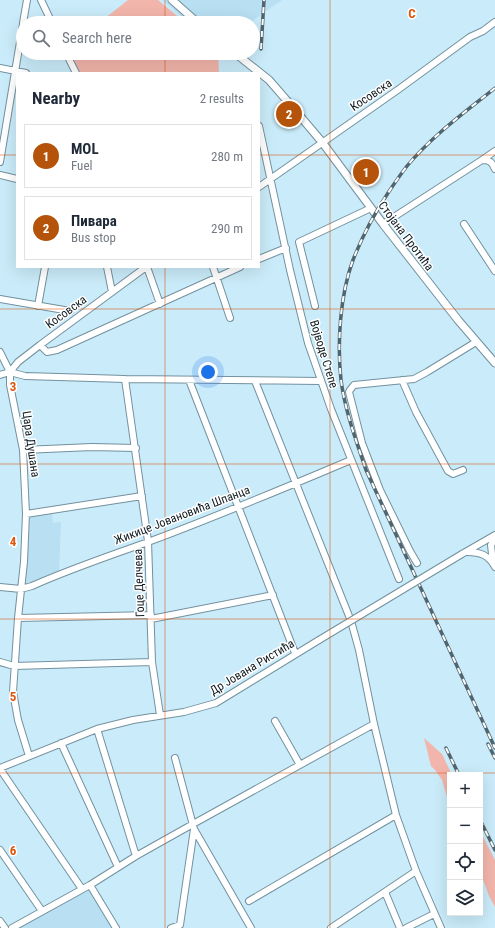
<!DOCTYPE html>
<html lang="en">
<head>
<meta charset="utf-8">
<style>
	:root { --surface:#fff; --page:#f6f6f7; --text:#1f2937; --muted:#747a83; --line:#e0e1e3; --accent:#b45309 }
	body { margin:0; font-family:"Roboto Condensed",sans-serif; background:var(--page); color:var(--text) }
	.controls { position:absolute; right:12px; bottom:12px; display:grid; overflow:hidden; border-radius:0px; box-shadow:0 4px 16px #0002 }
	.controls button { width:36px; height:36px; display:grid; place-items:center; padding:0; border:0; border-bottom:1px solid var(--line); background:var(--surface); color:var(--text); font:20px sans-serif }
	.you { position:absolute; left:208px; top:372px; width:14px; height:14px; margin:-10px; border:3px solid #fff; border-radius:50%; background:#1a73e8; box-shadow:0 0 0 6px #1a73e833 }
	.badge { display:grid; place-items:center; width:26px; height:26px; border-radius:50%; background:var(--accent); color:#fff; font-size:13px; font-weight:700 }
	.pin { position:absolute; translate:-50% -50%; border:2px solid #fff; box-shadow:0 1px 4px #0006 }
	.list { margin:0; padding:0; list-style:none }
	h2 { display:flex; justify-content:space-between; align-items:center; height:52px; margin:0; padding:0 16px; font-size:17px }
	h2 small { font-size:13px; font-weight:400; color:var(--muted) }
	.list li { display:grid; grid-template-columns:26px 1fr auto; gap:12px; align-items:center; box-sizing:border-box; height:64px; margin:0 8px 8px; padding:0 8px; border:1px solid var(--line); border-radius:0px }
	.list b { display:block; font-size:15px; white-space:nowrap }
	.list p { margin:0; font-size:13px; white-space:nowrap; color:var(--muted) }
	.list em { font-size:13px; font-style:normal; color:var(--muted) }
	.icon { flex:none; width:22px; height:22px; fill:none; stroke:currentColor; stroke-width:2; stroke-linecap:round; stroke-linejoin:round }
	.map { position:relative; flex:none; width:495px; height:928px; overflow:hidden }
	.search { position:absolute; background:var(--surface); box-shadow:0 4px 16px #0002; left:16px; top:16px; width:244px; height:44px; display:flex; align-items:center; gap:10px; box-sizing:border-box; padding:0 14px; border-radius:22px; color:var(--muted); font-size:15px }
	.panel { position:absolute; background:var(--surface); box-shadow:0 4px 16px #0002; left:16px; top:72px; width:244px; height:196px; border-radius:0px }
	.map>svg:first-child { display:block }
	.built { fill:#b8dff2 }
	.green { fill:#f2b5ab }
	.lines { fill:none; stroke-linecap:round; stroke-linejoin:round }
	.minor-casing { stroke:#73919f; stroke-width:8 }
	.major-casing { stroke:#73919f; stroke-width:9 }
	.minor { stroke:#fff; stroke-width:6 }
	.major { stroke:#fff; stroke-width:7 }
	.rail-casing { stroke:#51656e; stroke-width:3.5 }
	.rail { stroke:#fff; stroke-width:2; stroke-dasharray:6; stroke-linecap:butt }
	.minor-bridge-casing { stroke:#73919f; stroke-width:8; stroke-linecap:butt }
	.minor-bridge { stroke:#fff; stroke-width:6 }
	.grid { fill:none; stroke:#dd560d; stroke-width:1; stroke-opacity:0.55 }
	.labels { text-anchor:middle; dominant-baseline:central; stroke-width:3; stroke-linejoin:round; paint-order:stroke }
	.street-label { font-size:12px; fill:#0e1a20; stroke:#fff }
	.grid-label { font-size:13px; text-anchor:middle; font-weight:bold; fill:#dd560d; stroke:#fff; stroke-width:3; stroke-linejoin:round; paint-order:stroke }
</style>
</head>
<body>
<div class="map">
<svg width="495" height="928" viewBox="0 0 495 928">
	<rect width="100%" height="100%" fill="#caebf9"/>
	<!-- built -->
	<path class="built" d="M162,0H282L249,23H190Z
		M52,514L53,523L61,522L59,571L36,581L26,584L30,516Z
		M90,890L113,928H17L18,927Z"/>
	<!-- green -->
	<path class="green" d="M128,0H158L182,20L181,23H99Z
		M66,53H216L218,54L219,73H76Z
		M424,738L442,754L452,775H450V807L442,780L435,770L431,766Z
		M480,831L495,860V907L489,896L480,871Z"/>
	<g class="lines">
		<defs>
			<path id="minor" d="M41,0L52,23
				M23,23L27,0
				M66,53L76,73
				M0,68L26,73
				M259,126L290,270L308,343L331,409L399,579
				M482,160L495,151
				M0,162L23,24
				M0,175L17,179
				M259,187L399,89L470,37L483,31L495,22
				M383,224L482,160C490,160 492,162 495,169
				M464,224L495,271
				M259,259L286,248
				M107,267L112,292
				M147,267L160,304
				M213,267L230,318
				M0,299L70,311
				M38,306L45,267
				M315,306L299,242L371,208
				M40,345L47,352L57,350L240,267
				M0,352L10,372V385L23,450L24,471L26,514L24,562L18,618L13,692L18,720L29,756
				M10,372L25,376L125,379L321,381
				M0,375L10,372L18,362L40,345L146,267
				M125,379L148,541L152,662L160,715
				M189,380L295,653
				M402,380L416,412L448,471L453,474L463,470
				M255,381L351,621L359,650L374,724L396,815L416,871L441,928
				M23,450L92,447L136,448
				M26,514L142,496
				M467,552C480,552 489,555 495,567
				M462,554L495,535
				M417,563L410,551L380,490L362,443L349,392L350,390L354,385L414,379L427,372L476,342
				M493,563L491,545L495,539
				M0,587L21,589L32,586C70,569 109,556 148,542C216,517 284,488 351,460
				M18,618L151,615
				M151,619L273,595
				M0,662L14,666L152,662
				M275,721L300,765
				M97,729L136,856
				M61,743L118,867
				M175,758L194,829L251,928
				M0,768L97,729L133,720L184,712L216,703L319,640
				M0,769L82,889
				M0,850L42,911
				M90,885L116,928
				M385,892L400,928
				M249,901L396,815
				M0,921L5,928
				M12,928L90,885L136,856L193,824L374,724
				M171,928L180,925L194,829
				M331,928L416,871
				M406,928L434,914"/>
			<path id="major" d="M172,0L198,23
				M235,53L269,80L289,103L322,142L383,224L458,320L495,363"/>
		</defs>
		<!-- minor casing -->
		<use href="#minor" class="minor-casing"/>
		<!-- major casing -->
		<use href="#major" class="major-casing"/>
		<!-- minor -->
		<use href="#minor" class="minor"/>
		<!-- major -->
		<use href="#major" class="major"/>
		<defs>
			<path id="rail" d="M261,49L264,0
				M495,88C465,112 432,136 407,166C400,175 394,184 388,193C374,214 362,237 353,260C340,295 337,343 341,380C345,411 356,440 366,470L495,748
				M488,744L495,758
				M446,748L459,775
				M480,820L495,850"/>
		</defs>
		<!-- rail casing -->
		<use href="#rail" class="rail-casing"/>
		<!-- rail -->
		<use href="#rail" class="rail"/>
		<defs>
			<path id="minor-bridge" d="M319,640L462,554"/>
		</defs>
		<!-- minor-bridge casing -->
		<use href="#minor-bridge" class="minor-bridge-casing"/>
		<!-- minor-bridge -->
		<use href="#minor-bridge" class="minor-bridge"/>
	</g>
	<!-- grid -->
	<path class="grid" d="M165,0V23M330,0V928M165,53V73M0,155H17M259,155H495M165,267V928M0,309H495M0,464H495M0,619H495M0,773H495"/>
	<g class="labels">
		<!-- street labels -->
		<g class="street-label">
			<text transform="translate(371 95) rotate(-34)">Косовска</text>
			<text transform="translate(406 236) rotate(53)">Стојана Протића</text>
			<text transform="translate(66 312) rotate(-36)">Косовска</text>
			<text transform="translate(324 354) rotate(73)">Војводе Степе</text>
			<text transform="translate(31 444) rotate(82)">Цара Душана</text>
			<text transform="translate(182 515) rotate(-21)">Жикице Јовановића Шпанца</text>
			<text transform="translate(139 583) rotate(-92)">Гоце Делчева</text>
			<text transform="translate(252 667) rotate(-31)">Др Јована Ристића</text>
		</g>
	</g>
	<g class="grid-label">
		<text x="412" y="18">C</text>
		<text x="13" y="391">3</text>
		<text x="13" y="546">4</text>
		<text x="13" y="701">5</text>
		<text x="13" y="855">6</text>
	</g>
</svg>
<div class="controls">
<button>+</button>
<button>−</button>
<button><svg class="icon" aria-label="locate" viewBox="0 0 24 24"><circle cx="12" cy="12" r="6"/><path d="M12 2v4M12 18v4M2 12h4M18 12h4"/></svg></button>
<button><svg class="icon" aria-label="layers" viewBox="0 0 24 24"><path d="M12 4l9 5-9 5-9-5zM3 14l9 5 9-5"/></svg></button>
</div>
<div class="you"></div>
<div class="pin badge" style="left:366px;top:172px">1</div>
<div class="pin badge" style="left:289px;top:114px">2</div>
<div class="search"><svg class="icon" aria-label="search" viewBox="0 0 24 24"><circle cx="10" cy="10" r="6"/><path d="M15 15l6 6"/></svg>Search here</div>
<section class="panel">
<h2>Nearby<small>2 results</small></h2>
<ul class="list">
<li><span class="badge">1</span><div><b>MOL</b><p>Fuel</p></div><em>280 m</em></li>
<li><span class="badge">2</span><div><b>Пивара</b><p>Bus stop</p></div><em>290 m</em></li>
</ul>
</section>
</div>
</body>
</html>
